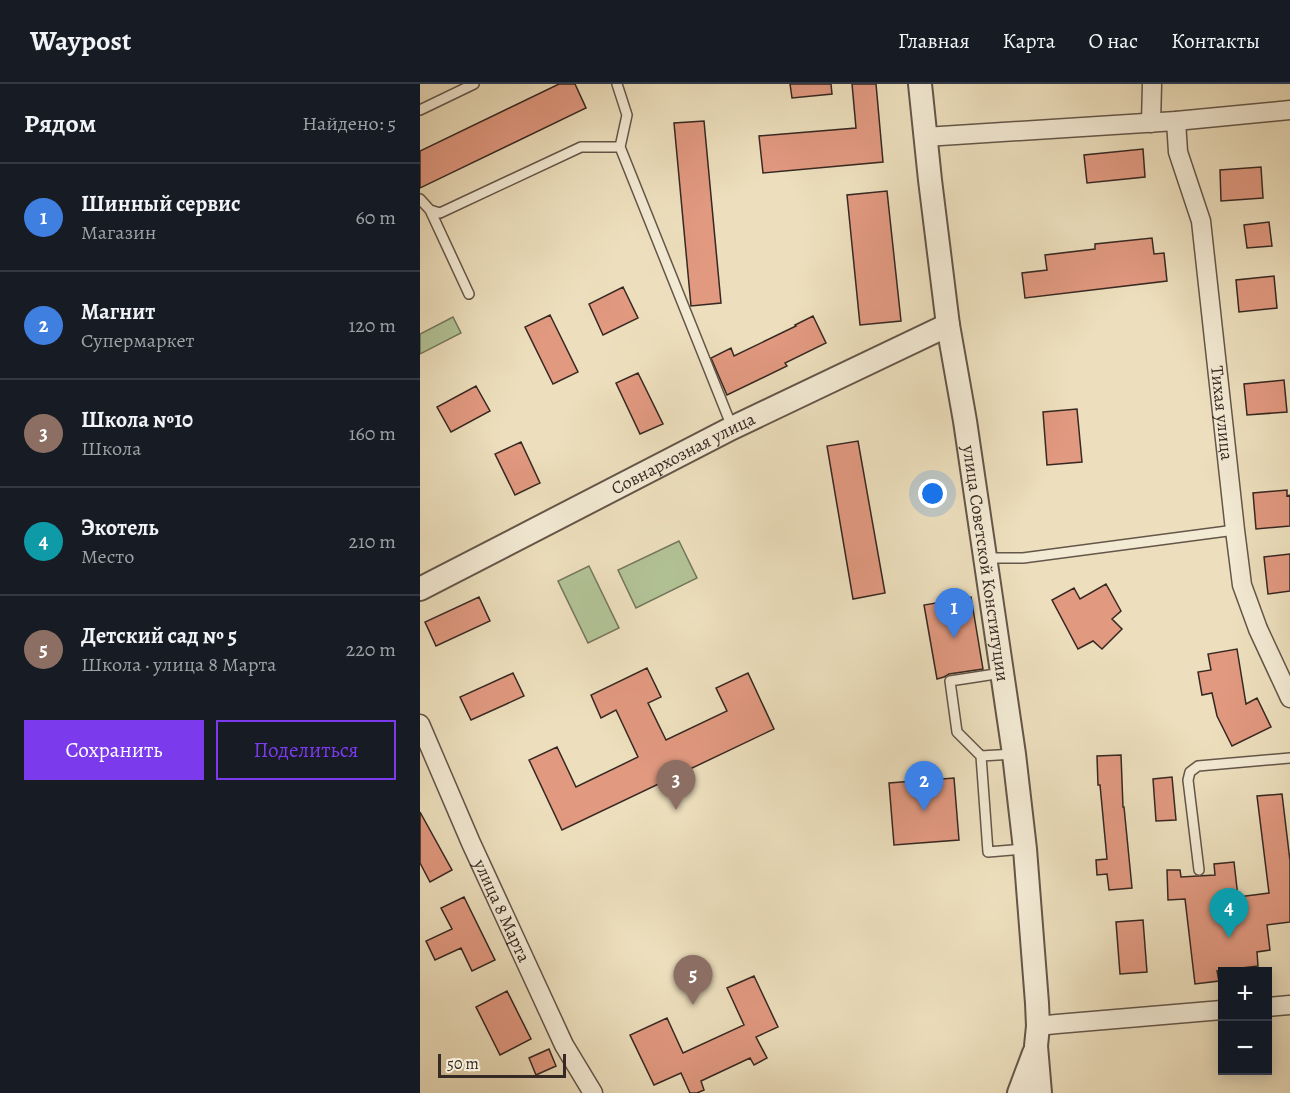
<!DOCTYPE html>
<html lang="ru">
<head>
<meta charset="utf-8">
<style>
	:root { --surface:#171b24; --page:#20242c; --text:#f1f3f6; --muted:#9ea1a6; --line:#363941; --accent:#7c3aed }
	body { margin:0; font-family:Alegreya,serif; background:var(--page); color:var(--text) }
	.controls { position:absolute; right:18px; bottom:18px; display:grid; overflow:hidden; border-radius:0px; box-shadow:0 3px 15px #0003 }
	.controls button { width:54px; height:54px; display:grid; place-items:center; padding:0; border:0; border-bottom:2px solid var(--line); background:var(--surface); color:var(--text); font:30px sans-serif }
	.scale { position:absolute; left:18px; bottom:15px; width:128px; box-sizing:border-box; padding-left:6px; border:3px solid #362822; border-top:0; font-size:16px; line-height:21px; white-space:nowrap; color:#362822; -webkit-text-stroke:4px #f3ead4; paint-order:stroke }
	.you { position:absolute; left:513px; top:410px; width:21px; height:21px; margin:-15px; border:4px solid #fff; border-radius:50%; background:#1a73e8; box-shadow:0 0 0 9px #1a73e833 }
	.badge { display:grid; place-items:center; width:39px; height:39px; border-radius:50%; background:var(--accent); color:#fff; font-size:20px; font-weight:700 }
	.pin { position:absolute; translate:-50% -50px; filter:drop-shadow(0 2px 3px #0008) }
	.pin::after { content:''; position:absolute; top:32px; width:21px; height:18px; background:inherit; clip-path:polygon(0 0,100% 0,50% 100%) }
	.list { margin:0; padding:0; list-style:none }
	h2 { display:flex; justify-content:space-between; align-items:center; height:78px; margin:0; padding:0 24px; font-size:26px }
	h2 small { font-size:20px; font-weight:400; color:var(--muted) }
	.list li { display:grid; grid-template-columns:39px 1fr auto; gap:18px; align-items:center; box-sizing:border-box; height:108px; padding:0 24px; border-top:2px solid var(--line) }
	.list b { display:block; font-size:22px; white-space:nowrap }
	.list p { margin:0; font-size:20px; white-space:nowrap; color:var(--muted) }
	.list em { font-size:20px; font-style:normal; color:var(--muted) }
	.actions { display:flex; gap:12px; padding:18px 24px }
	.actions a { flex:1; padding:14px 0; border:2px solid var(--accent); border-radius:0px; text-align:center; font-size:21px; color:var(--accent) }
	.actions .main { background:var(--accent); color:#fff }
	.map { position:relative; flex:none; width:870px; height:1009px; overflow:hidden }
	header { display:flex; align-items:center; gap:36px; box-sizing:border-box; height:84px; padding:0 30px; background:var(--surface); border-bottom:2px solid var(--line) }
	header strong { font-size:28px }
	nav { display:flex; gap:33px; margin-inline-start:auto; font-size:21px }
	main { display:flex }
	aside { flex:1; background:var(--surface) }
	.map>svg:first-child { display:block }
	.green { fill:#b2c396; stroke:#74765c; stroke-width:1.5 }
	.building { fill:#e19980; stroke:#362822; stroke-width:1.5 }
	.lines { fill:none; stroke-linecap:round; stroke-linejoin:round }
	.service-casing { stroke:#645649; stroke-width:12 }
	.minor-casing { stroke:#645649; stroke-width:21 }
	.tertiary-casing { stroke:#645649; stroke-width:26 }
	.service { stroke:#f3ead4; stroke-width:9 }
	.minor { stroke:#f3ead4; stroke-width:18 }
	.tertiary { stroke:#f3ead4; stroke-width:22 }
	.labels { text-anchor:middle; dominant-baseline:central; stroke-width:6; stroke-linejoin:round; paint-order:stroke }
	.street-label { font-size:18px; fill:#362822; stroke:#f3ead4 }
</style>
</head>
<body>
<header>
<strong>Waypost</strong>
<nav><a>Главная</a><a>Карта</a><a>О нас</a><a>Контакты</a></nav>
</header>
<main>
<aside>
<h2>Рядом<small>Найдено: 5</small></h2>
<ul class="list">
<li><span class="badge" style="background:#3f7fe0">1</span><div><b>Шинный сервис</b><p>Магазин</p></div><em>60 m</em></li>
<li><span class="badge" style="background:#3f7fe0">2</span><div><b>Магнит</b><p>Супермаркет</p></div><em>120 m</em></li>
<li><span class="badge" style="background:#8d6e63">3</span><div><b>Школа №10</b><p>Школа</p></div><em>160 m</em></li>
<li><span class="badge" style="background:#0f9aa8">4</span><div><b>Экотель</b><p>Место</p></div><em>210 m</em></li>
<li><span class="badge" style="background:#8d6e63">5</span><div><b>Детский сад № 5</b><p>Школа · улица 8 Марта</p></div><em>220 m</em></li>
</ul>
<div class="actions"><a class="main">Сохранить</a><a>Поделиться</a></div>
</aside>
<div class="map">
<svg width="870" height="1009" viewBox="0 0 870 1009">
	<rect width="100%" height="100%" fill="#eddfbd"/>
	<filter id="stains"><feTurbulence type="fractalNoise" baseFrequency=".00333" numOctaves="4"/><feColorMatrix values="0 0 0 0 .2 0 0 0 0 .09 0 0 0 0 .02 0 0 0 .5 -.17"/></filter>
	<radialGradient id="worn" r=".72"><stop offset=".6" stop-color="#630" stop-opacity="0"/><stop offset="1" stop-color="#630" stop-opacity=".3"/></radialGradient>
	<!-- green -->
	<path class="green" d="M33,233L41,249L0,270V250Z
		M259,457L277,494L216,524L198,486Z
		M169,482L199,544L168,559L138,497Z"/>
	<!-- building -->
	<path class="building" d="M139,0H155L166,24L0,104V67Z
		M370,0H411L412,10L372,14Z
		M432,0H456L463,78L343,89L339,52L436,44Z
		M284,37L301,219L271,222L254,39Z
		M723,65L725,93L667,99L664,71Z
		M841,83L843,114L801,117L800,86Z
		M467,107L481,237L440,241L427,111Z
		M849,138L852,162L827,164L824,141Z
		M732,154L734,170L744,169L747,197L605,214L602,189L627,186L625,171L675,165V160Z
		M854,192L857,224L819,228L816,196Z
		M203,203L218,234L183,251L169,220Z
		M130,231L158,288L133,300L105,243Z
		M393,232L406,259L365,279L367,282L307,311L291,274L311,264L314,272L376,242L375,241Z
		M218,289L243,340L220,350L196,299Z
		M864,296L867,328L827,331L824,300Z
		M56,302L70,327L31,348L17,323Z
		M657,325L662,378L627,381L623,328Z
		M438,357L465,509L433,515L407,362Z
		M101,358L120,399L95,411L75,370Z
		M867,406V412L870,411V442L836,445L833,409Z
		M870,470V507L848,510L844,473Z
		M686,500L701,527L692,535L702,545L682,565L673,557L658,565L632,516L654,504L660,515Z
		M59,513L70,537L16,562L5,538Z
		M551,513L563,585L529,590L524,593L517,595L504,521Z
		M817,565L826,620L837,614L851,643L812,662L797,632L792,609L782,611L778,588L791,586L788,570Z
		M227,584L241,613L228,619L246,656L307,627L296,604L328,589L354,645L142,746L109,676L137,663L156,703L218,673L196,626L181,634L171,611Z
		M93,589L104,612L51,636L40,613Z
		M701,671L703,723H704L712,804L689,806L687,790L677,791L676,776L687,775L680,701H678L677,672Z
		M752,693L756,736L736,737L733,695Z
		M534,694L539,756L474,761L469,699Z
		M862,710L870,777V838L847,841L850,866L837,868L838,882L797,887L799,897L775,900L765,815L748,816L747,786H760L761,793L795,791L794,780L814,778L818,813L849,809L837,712Z
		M0,728L32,786L10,798L0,779Z
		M44,813L75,876L52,887L41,864L15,876L6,857L32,845L21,824Z
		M723,836L727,888L700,890L696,838Z
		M334,892L358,943L336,953L347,974L334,981L330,974L281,997L284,1006L277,1009H270L261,989L234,1001L210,951L247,934L263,969L324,941L307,904Z
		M87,907L111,955L80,971L56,923Z
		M129,965L136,982L116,991L109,974Z"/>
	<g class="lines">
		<defs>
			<path id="service" d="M197,0L207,31L200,63L312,343
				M0,26L54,0
				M0,115L10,126L20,129L161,63H200
				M10,126L49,210
				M565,474H603L815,446
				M582,589L530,597L537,648L561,672L568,768L604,765
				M561,672L594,670
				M779,786L768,696L770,688L778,682L870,674"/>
			<g id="minor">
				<path id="s1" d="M756,37L758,68L781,137L815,446L822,501L838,545L870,614"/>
				<path d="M731,39L732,0"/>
				<path d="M505,53L756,37L870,26"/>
				<path id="s2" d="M0,640L51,759L144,961L173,1009"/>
				<path d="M848,923L870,921"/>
				<path d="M618,942L637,940L802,926"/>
			</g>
			<g id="tertiary">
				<path id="s3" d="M500,0L510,96L528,241L545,337L594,670L605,765L617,919L618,942L616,962L620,1009"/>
				<path id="s4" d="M0,505L312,344L528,241"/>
				<path d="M599,1009L614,969"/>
			</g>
		</defs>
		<!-- service casing -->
		<use href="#service" class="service-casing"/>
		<!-- minor casing -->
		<use href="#minor" class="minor-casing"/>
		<!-- tertiary casing -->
		<use href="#tertiary" class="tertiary-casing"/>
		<!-- service -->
		<use href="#service" class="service"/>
		<!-- minor -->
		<use href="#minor" class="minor"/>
		<!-- tertiary -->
		<use href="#tertiary" class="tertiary"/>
	</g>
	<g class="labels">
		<!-- street labels -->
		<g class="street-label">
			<text stroke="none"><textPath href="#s1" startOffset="297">Тихая улица</textPath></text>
			<text stroke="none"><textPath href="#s4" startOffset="296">Совнархозная улица</textPath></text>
			<text stroke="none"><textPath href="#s3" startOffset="484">улица Советской Конституции</textPath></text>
			<text stroke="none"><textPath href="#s2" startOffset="204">улица 8 Марта</textPath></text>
		</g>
	</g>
	<rect width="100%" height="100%" filter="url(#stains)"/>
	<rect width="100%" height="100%" fill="url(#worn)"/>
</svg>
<div class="controls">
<button>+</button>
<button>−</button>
</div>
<div class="scale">50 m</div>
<div class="you"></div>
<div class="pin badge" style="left:534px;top:554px;background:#3f7fe0">1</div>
<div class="pin badge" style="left:504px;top:727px;background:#3f7fe0">2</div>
<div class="pin badge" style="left:256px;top:726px;background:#8d6e63">3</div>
<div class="pin badge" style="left:809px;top:854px;background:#0f9aa8">4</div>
<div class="pin badge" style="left:273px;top:921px;background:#8d6e63">5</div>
</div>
</main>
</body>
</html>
